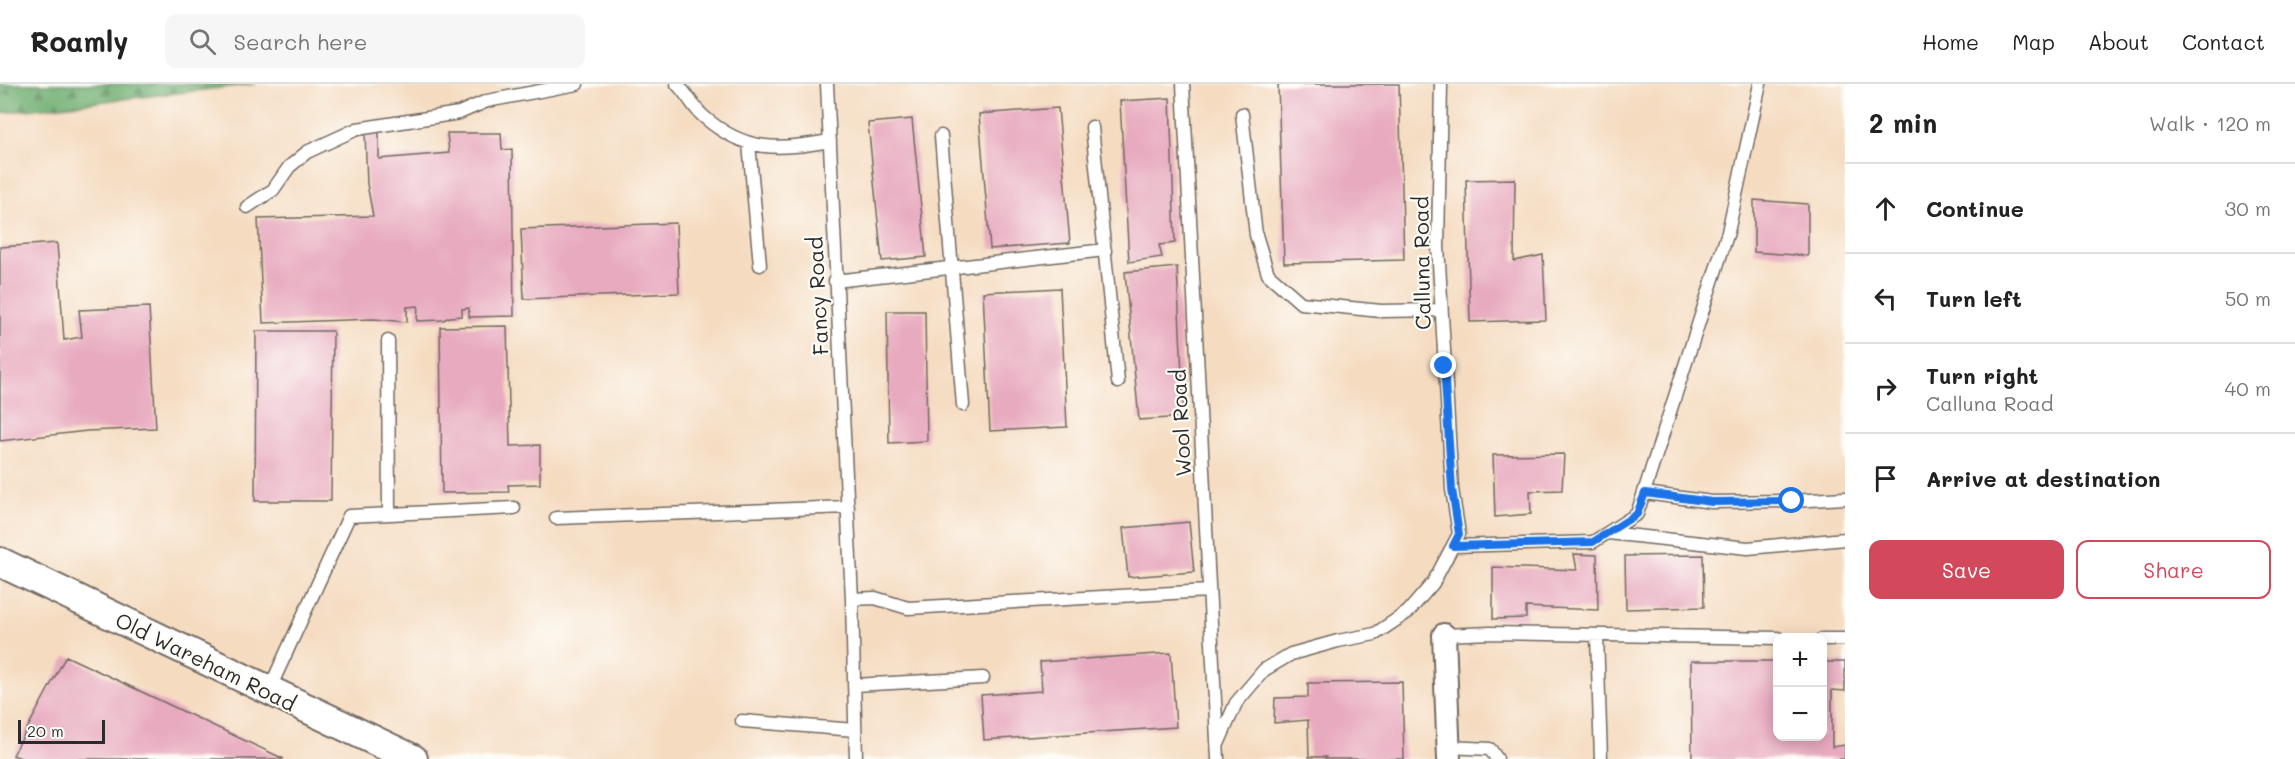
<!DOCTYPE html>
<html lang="en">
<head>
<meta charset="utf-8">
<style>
	:root { --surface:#fff; --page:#f6f6f6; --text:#222; --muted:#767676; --line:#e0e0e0; --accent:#d1495b }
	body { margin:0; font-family:Mali,sans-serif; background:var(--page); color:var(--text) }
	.controls { position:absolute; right:18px; bottom:18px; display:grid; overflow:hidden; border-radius:12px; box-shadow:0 3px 15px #0003 }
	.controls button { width:54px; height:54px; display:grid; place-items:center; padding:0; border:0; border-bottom:2px solid var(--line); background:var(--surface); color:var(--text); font:30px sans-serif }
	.scale { position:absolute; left:18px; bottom:15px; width:87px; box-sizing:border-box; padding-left:6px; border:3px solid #2b2b2b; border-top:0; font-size:16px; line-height:21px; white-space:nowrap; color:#2b2b2b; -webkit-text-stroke:4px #fdfcf7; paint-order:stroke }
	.stop { position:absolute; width:18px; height:18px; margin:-14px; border:4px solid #1a73e8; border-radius:50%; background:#fff }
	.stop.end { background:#1a73e8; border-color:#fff; box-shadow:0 2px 6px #0008 }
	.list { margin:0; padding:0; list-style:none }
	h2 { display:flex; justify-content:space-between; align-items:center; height:78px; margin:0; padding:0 24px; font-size:26px }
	h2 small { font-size:20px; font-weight:400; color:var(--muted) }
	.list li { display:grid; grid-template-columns:39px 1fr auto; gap:18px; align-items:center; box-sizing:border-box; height:90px; padding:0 24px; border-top:2px solid var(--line) }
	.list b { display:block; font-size:22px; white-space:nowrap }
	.list p { margin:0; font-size:20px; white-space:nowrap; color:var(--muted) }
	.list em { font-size:20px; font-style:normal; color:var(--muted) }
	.actions { display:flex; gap:12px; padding:18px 24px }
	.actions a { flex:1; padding:14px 0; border:2px solid var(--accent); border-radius:12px; text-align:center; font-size:21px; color:var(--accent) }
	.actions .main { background:var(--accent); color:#fff }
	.icon { flex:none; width:33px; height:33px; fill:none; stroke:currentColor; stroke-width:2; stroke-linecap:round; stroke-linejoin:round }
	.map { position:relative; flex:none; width:1845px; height:675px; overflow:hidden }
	header { display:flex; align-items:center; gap:36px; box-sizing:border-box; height:84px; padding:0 30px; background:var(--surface); border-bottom:2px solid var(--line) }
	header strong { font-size:28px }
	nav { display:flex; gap:33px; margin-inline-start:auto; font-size:21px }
	.search { width:420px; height:54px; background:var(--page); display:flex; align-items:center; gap:15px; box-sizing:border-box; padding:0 21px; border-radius:12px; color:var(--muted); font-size:22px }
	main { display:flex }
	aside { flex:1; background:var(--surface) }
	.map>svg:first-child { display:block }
	.forest { fill:url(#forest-firs); stroke:#4d6d4e; stroke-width:1.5 }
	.building { fill:#e8aabf }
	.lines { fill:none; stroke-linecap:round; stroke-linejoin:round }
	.service-casing { stroke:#726960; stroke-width:15 }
	.minor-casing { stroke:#726960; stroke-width:26 }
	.tertiary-casing { stroke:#726960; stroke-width:32 }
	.service { stroke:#fff; stroke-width:12 }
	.minor { stroke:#fff; stroke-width:22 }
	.tertiary { stroke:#fff; stroke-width:28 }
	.route { stroke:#1a73e8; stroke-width:8 }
	.labels { text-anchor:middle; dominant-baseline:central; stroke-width:4.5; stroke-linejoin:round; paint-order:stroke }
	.street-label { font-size:21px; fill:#2b2b2b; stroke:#fdfcf7 }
</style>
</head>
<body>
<header>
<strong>Roamly</strong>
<div class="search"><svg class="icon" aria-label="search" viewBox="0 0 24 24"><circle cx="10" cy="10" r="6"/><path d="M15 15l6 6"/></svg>Search here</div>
<nav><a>Home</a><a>Map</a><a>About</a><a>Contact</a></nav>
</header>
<main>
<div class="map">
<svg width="1845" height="675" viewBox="0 0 1845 675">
	<defs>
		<pattern id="forest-firs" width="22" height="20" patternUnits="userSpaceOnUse" patternTransform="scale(1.5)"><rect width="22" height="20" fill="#6faf71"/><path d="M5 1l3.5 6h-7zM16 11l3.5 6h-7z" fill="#5b8f5d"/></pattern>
	</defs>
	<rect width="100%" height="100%" fill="#fdfcf7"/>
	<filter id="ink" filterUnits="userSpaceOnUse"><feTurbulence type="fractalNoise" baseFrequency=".0167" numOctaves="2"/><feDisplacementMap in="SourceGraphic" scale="12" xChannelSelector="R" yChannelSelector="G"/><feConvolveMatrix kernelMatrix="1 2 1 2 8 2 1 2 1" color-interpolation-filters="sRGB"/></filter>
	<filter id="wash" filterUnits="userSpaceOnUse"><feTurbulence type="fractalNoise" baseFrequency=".008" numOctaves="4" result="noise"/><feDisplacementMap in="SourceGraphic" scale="24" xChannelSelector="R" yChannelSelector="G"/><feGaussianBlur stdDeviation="1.35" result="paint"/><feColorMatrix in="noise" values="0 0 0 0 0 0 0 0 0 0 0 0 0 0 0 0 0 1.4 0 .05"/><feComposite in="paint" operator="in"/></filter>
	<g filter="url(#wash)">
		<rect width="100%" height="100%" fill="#f5dcc1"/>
		<!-- forest -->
		<path class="forest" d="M0,0H256L0,29Z"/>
		<g id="blocks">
			<!-- building -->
			<path class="building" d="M1278,0H1399L1404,176L1284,179Z
				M1170,14L1175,159L1159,161L1162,173L1129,178L1120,17Z
				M1058,24L1070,159L990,165L979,30Z
				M912,35L926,173L882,177L868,39Z
				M379,47V75L449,69L447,49H501L502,66L512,65L514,232L469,233V224L462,225V232L450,233L443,236L417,237L418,222L407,223V238L374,235L263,239L258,135L373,132L367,100L365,48Z
				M1515,95L1514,177L1543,171L1546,236L1470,238L1466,96Z
				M1754,116L1808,120V172L1754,168Z
				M676,139L679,209L524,215L521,145Z
				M57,159L64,256L82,253L79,226L149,223L156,344L87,347L0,357V163Z
				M1177,183L1184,333L1139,336L1125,188Z
				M1060,204L1067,343L990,347L983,208Z
				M887,227H925L927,357L889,359Z
				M507,242L510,362L540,361V400L508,401L509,408L442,409L440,243Z
				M256,247H333L331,417H255Z
				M1564,370L1562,406L1530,407L1531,430L1495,433L1493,371Z
				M1189,438L1194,488L1128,493L1123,444Z
				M1574,470L1597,471L1598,526L1526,523V534L1493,535V483L1577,486Z
				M1703,471L1704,523L1626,525L1625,472Z
				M1171,569L1176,643L984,656L981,611L1042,607L1040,578Z
				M66,572L284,675H23L13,671Z
				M1691,577H1778V652H1822V578H1845V607L1832,606V663L1845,661V675H1692Z
				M1402,598L1404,675H1325L1326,673H1309L1308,636L1274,639L1275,614L1308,613V599Z"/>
		</g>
	</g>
	<g filter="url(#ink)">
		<use href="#blocks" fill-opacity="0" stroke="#726960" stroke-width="1.5"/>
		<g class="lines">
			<defs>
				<path id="service" d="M677,0C687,10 693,23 703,32C745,69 778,66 830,57
					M827,0L852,515L856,675
					M1183,0L1218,675
					M1242,30L1256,151L1268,190L1301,219L1381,227L1441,226
					M1092,43L1118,298
					M941,52L963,321
					M749,60L760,181
					M247,123L273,106L289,83L307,68L357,45L459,29L487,17L577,0
					M835,197L1105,166
					M388,257L389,430
					M1645,409L1712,418L1792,417L1845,414
					M556,434L848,423
					M1608,449L1748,464L1845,455
					M1453,462L1593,458L1637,430L1728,148L1760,0
					M852,515L875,514L908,524L1208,507
					M1444,551L1490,549L1778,554
					M1597,551L1601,675
					M1822,555H1845
					M854,601L983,594
					M269,606L349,432L514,424
					M742,637L855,646
					M1218,660L1236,619L1264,586L1291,570L1338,557L1375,550L1408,528L1433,499L1459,450L1452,405L1438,162L1441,0
					M1448,663L1490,665L1497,675"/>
				<path id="minor" d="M1444,551L1449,675"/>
				<path id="tertiary" d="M0,478L413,675"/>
			</defs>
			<!-- service casing -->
			<use href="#service" class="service-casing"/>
			<!-- minor casing -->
			<use href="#minor" class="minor-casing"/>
			<!-- tertiary casing -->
			<use href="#tertiary" class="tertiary-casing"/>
			<!-- service -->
			<use href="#service" class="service"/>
			<!-- minor -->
			<use href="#minor" class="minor"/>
			<!-- tertiary -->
			<use href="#tertiary" class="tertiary"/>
		</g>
	</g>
	<g class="lines" filter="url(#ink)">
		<!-- route -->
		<path class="route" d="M1444,282L1452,405L1459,450L1453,462L1593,458L1637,430L1645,409L1712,418L1792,417"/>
	</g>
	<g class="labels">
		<!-- street labels -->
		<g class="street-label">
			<text transform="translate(1421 179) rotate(-91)">Calluna Road</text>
			<text transform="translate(817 212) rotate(-93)">Fancy Road</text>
			<text transform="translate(1180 339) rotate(-93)">Wool Road</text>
			<text transform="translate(206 577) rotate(26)">Old Wareham Road</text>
		</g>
	</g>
</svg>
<div class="controls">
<button>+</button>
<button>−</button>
</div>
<div class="scale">20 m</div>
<div class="stop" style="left:1792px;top:417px"></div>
<div class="stop end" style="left:1444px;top:282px"></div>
</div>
<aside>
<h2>2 min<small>Walk · 120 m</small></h2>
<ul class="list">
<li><svg class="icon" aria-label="ahead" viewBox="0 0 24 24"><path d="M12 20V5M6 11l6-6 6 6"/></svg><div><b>Continue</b></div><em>30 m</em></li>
<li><svg class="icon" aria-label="left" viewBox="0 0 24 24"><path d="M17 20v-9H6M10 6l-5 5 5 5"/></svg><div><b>Turn left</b></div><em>50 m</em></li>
<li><svg class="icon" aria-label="right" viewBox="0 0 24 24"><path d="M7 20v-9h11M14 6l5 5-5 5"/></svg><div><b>Turn right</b><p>Calluna Road</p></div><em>40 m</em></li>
<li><svg class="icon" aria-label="arrive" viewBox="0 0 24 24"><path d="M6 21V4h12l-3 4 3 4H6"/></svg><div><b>Arrive at destination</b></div></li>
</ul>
<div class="actions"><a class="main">Save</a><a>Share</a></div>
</aside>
</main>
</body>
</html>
